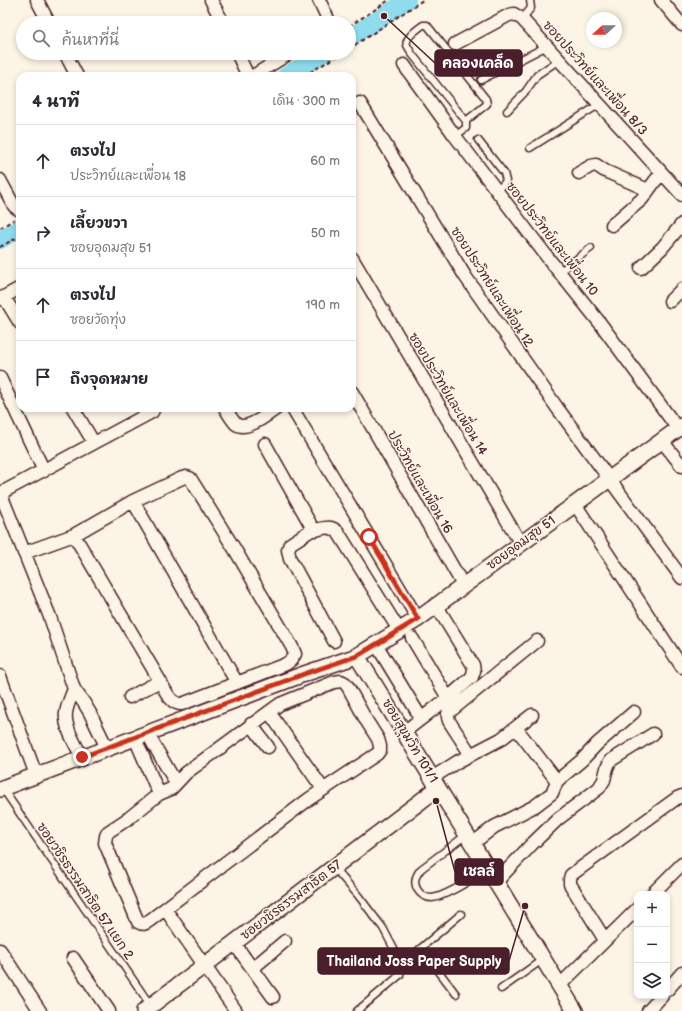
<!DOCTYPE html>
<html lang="th">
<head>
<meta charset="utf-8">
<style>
	:root { --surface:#fff; --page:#f2f2f3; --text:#2b2b33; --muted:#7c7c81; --line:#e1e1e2 }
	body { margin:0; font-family:"Balsamiq Sans","Playpen Sans Thai",sans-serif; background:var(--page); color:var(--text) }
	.controls { position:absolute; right:12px; bottom:12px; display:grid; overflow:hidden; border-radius:8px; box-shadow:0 2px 6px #0003 }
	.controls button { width:36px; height:36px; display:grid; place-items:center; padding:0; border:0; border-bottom:1px solid var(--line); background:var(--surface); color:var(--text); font:20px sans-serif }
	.compass { position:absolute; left:586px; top:12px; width:36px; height:36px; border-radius:50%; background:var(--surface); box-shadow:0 2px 6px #0003; rotate:249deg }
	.stop { position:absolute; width:12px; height:12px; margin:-9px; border:3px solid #c8321e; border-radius:50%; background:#fff }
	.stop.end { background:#c8321e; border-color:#fff; box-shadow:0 1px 4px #0008 }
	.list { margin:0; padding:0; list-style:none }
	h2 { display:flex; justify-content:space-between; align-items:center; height:52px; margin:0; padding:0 16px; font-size:17px }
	h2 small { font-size:13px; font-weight:400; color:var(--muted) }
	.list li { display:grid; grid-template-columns:26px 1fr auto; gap:12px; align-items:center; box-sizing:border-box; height:72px; padding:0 16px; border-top:1px solid var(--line) }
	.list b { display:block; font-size:15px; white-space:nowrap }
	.list p { margin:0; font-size:13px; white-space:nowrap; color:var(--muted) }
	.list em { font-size:13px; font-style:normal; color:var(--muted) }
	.icon { flex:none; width:22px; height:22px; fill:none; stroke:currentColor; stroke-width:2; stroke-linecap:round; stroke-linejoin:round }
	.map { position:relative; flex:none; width:682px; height:1011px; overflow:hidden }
	.search { position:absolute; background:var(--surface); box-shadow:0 2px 6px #0003; left:16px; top:16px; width:340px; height:44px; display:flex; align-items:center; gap:10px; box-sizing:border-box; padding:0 14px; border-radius:22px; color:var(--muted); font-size:15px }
	.panel { position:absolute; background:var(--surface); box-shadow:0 2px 6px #0003; left:16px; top:72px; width:340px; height:340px; border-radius:12px }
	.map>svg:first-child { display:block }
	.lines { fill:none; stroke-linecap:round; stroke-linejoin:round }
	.river { stroke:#8edced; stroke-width:18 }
	.service-casing { stroke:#4a1f2b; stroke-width:9 }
	.minor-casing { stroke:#4a1f2b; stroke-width:15 }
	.tertiary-casing { stroke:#4a1f2b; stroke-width:18 }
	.path { stroke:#4a1f2b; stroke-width:2; stroke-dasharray:4 3; stroke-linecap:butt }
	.service { stroke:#fcf5e5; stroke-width:6 }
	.minor { stroke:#fcf5e5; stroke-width:12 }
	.tertiary { stroke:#fcf5e5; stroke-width:15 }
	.route { stroke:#c8321e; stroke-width:5 }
	.labels { text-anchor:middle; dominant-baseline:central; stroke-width:3; stroke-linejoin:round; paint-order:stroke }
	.street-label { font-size:13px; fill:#4a1f2b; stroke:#fcf5e5 }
	.leader { fill:none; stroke:#4a1f2b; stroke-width:1.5 }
	.callout-dot { fill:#4a1f2b; stroke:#fcf5e5; stroke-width:1.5 }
	.callout { fill:#4a1f2b; stroke:#4a1f2b; stroke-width:1.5 }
	.callout-label { font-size:14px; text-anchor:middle; font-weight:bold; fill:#fff }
</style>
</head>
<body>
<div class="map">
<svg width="682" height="1011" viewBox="0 0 682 1011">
	<rect width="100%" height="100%" fill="#fcf5e5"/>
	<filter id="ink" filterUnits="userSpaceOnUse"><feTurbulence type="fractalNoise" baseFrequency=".025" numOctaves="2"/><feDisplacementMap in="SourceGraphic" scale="8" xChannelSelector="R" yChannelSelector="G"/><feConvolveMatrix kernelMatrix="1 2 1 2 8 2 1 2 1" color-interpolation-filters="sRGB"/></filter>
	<g filter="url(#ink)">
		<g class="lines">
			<!-- river -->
			<path class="river" d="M349,38L384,16L407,0
				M286,76L324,53
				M0,240L20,228"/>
			<defs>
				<path id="service" d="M522,19L531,8L530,0
					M481,80L547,46
					M507,111L526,91L537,75L559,60
					M455,136L466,128V121L412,54C411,51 408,48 407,45C404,38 418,29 423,25H427L486,99L487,104L466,121
					M478,140L504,173L506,181L497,191
					M530,148L600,104
					M559,272L591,248
					M3,789L151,1006
					M466,835L421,869C416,875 413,881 417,889C420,894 425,898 432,898C445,897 475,877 488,870
					M334,868L357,894L383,928L395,951L401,965L400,975L357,1011
					M421,948L456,994
					M401,965L461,914
					M501,989L542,960"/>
				<path id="minor" d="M37,0L49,23
					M211,0L223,23
					M319,0L328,19L329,23
					M661,0L682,25
					M455,44L509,15L514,14L522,19L682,195
					M65,53L77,76
					M237,53L248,76
					M404,65L455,136L548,258L600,323L678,429
					M253,76L290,53
					M360,103L465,276L558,409L682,578
					M579,173L591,166L596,165L605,171L648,190
					M0,180L14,206L18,209H20
					M612,225L642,199L655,181L662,173
					M352,258L521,544
					M641,268L662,248L682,224
					M4,297L20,323
					M0,299L20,288
					M670,301L682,289
					M0,378L44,471
					M352,392L463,585
					M73,408L94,443
					M225,408C228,413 232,420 236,424C247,432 268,414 277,408
					M292,408L418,619
					M662,441L682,466
					M265,444L313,529L315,530C325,528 330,525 338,532L399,630
					M0,492L50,617L74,689L84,703L90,713L107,748
					M1,493L152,412L154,408
					M133,501L237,683
					M575,504L682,667
					M313,529L290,544L288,550L290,559L334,641
					M24,553L74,535L133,501L182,478L186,477L190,478L234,548L292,647L295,654L291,660L286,664L182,704C171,705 165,690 160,681L74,535
					M412,638L448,698
					M376,644L421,718
					M0,676L36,775
					M341,681L345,683L348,687L366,720L378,739L380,746V750L377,754L309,799L149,921C145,924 143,925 138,922L105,843L106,836L108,832L129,818L159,794L171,789L186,773L269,712L280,704L334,682Z
					M74,689C71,697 67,705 66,713C64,727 76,745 82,757
					M130,697L160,681
					M269,712L323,789
					M251,724L268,747
					M516,728L557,781
					M404,732L448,698L472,677L474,671L473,665L436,605
					M147,733L176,783
					M135,738L159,794
					M471,755L449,721L448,717V713L537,641
					M432,778L457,762L501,739L532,715
					M472,844L494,827L535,806L552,793L557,781L582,760L597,744L634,712
					M496,882L532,844L558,819L599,788L604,780L607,768L610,761L653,734
					M652,894L682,864
					M170,916L236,1011
					M605,940L570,884V879L571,875L677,798L682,796
					M234,943L273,997
					M0,950L40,1011
					M73,958L109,1011
					M253,968L285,941
					M559,986L637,909
					M667,990L682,973
					M648,1011L662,996"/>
				<path id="tertiary" d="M357,656L575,1011
					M0,789L304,674L357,656L418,619L682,426
					M144,1011L234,943L438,788"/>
			</defs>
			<!-- service casing -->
			<use href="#service" class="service-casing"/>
			<!-- minor casing -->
			<use href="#minor" class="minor-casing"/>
			<!-- tertiary casing -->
			<use href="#tertiary" class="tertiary-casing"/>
			<!-- path -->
			<path class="path" d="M349,26L373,11L389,0
				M349,49L423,0
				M304,76L342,53
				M0,228L15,219
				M0,247L20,236"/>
			<!-- service -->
			<use href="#service" class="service"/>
			<!-- minor -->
			<use href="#minor" class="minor"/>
			<!-- tertiary -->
			<use href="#tertiary" class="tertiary"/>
		</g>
	</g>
	<g class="lines" filter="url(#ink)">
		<!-- route -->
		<path class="route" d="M82,757L304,674L357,656L418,619L369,537"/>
	</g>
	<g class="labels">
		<!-- street labels -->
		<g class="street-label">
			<text transform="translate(595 78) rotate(48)">ซอยประวิทย์และเพื่อน 8/3</text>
			<text transform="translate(552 239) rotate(52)">ซอยประวิทย์และเพื่อน 10</text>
			<text transform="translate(492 287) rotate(57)">ซอยประวิทย์และเพื่อน 12</text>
			<text transform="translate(448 394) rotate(59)">ซอยประวิทย์และเพื่อน 14</text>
			<text transform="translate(420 482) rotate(60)">ประวิทย์และเพื่อน 16</text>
			<text transform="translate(521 543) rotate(-36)">ซอยอุดมสุข 51</text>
			<text transform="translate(410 741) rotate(59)">ซอยสุขุมวิท 101/1</text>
			<text transform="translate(85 891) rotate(56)">ซอยวชิรธรรมสาธิต 57 แยก 2</text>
			<text transform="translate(291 900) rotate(-37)">ซอยวชิรธรรมสาธิต 57</text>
		</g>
	</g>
	<!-- callouts -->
	<path class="leader" d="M384 16L435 63M436 801L455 872M525 906L509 961"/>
	<g class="callout-dot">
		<circle cx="384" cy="16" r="4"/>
		<circle cx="436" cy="801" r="4"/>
		<circle cx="525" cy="906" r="4"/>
	</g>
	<g class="callout">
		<rect x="435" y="50" width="87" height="26" rx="4"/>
		<rect x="455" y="859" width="48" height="26" rx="4"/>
		<rect x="318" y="948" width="191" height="26" rx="4"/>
	</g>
	<g class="callout-label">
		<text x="478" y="68">คลองเคล็ด</text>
		<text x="479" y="876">เชลล์</text>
		<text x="414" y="966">Thailand Joss Paper Supply</text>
	</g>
</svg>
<div class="controls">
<button>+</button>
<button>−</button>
<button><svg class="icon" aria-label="layers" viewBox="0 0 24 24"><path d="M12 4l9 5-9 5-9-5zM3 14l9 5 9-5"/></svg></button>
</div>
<svg class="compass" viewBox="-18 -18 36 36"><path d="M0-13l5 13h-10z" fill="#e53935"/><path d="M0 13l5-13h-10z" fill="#7c7c81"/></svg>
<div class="stop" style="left:369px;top:537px"></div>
<div class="stop end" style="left:82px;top:757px"></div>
<div class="search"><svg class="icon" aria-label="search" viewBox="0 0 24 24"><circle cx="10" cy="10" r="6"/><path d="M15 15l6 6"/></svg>ค้นหาที่นี่</div>
<section class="panel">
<h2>4 นาที<small>เดิน · 300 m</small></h2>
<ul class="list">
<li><svg class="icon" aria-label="ahead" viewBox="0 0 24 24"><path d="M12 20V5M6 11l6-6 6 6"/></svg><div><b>ตรงไป</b><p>ประวิทย์และเพื่อน 18</p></div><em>60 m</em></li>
<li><svg class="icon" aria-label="right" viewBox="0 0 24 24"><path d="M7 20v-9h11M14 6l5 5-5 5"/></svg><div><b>เลี้ยวขวา</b><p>ซอยอุดมสุข 51</p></div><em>50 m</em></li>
<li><svg class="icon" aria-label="ahead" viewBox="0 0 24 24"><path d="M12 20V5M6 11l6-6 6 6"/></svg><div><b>ตรงไป</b><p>ซอยวัดทุ่ง</p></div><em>190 m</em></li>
<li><svg class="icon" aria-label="arrive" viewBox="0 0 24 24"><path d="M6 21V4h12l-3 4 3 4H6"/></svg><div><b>ถึงจุดหมาย</b></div></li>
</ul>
</section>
</div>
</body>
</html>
